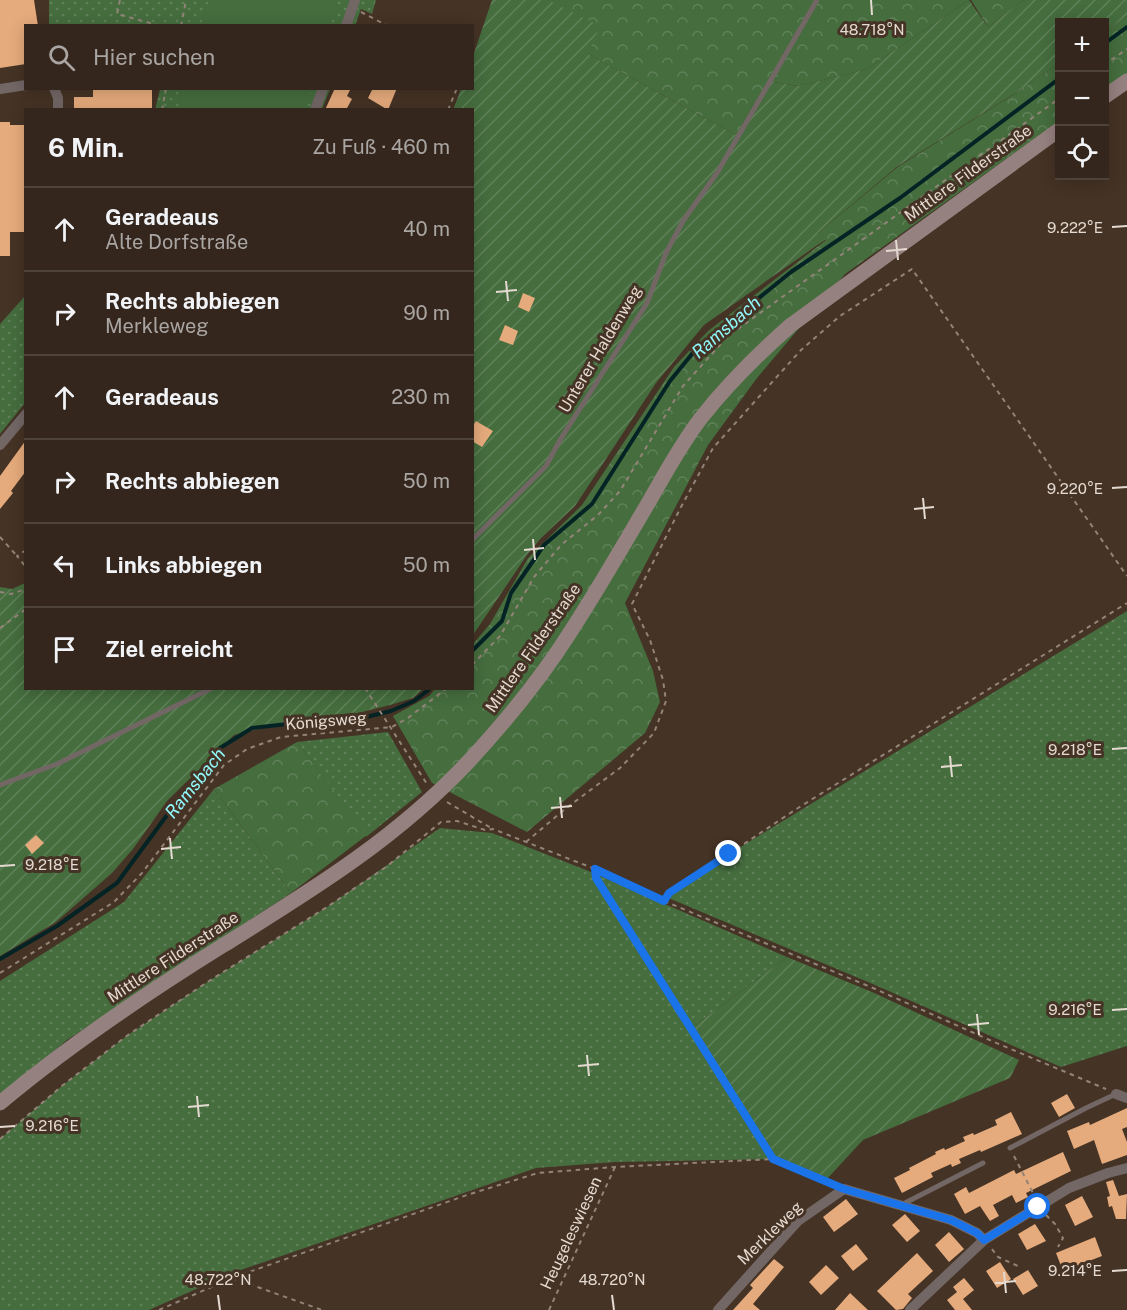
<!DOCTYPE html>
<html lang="de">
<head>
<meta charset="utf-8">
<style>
	:root { --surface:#34261c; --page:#3f3229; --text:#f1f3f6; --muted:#a9a5a3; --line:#4e433b }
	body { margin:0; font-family:"Public Sans",sans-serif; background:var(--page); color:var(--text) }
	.controls { position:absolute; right:18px; top:18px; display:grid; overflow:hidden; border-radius:0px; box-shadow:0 3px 15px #0003 }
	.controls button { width:54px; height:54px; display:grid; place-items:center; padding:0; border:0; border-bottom:2px solid var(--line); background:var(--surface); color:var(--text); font:30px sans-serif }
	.stop { position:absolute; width:18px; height:18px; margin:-14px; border:4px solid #1a73e8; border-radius:50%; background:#fff }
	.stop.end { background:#1a73e8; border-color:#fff; box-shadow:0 2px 6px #0008 }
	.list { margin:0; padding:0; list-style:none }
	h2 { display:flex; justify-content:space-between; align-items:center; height:78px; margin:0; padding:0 24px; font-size:26px }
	h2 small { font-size:20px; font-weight:400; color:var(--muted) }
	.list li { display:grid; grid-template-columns:39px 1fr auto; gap:18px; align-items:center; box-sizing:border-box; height:84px; padding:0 24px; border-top:2px solid var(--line) }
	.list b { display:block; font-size:22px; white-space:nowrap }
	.list p { margin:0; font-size:20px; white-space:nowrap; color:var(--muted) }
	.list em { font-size:20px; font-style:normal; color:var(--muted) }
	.icon { flex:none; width:33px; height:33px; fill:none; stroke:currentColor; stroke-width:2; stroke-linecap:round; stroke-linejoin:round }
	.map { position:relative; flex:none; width:1127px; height:1310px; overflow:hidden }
	.search { position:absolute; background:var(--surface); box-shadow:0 3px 15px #0003; left:24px; top:24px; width:450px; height:66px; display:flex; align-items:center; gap:15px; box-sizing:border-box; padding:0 21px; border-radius:0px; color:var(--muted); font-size:22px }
	.panel { position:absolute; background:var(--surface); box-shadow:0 3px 15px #0003; left:24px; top:108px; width:450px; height:582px; border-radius:0px }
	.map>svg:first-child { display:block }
	.grass { fill:url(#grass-dots) }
	.forest { fill:url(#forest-crowns) }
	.garden { fill:url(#garden-furrows) }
	.pitch { fill:#456d3e }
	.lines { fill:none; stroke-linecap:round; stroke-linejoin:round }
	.stream { stroke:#032324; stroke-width:4 }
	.building { fill:#e6ab7c }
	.path { stroke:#938478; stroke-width:2; stroke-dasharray:4.5 4.5; stroke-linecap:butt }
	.service { stroke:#736766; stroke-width:5 }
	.minor { stroke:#736766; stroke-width:10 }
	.secondary { stroke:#95817f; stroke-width:15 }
	.route { stroke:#1a73e8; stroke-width:8 }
	.ticks { fill:none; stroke:#e5dad1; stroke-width:2 }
	.labels { text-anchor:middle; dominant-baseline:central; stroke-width:6; stroke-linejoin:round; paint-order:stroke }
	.street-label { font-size:16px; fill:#e5dad1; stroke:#453325 }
	.water-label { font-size:18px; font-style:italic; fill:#90f9fb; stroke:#453325 }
	.ticks-label { font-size:15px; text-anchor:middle; fill:#e5dad1; stroke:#453325; stroke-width:6; stroke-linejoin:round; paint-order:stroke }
</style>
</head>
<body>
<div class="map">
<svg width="1127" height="1310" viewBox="0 0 1127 1310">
	<defs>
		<pattern id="grass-dots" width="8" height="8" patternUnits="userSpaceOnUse" patternTransform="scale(1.5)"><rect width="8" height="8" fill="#456d3e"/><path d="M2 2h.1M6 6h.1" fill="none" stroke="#608159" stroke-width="1.8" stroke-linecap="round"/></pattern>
		<pattern id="forest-crowns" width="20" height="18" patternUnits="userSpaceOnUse" patternTransform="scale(1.5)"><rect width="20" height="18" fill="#456d3e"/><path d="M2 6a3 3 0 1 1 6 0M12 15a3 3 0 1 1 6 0" fill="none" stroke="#608159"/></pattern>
		<pattern id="garden-furrows" width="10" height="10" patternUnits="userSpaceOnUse" patternTransform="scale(1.5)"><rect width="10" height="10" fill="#456d3e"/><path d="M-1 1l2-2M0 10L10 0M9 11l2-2" fill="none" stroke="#608159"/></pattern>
	</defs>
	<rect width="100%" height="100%" fill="#453325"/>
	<!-- grass -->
	<path class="grass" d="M49,0H376L372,14L361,9L355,26L49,25Z
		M160,89H330L322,109L155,110Z
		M25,296V403L0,434V324Z
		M1127,611V1046L1061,1067L875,985L666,897L729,854Z
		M388,732L422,792L366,837V835L297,742Z
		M214,789L291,893L67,1040L0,1098V981L124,902Z
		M440,828L492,833L591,872L787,957L690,1029L773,1159L615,1162L536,1168L232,1273L149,1310H0V1139L63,1085L128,1035L209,981L327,907Z"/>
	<!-- forest -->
	<path class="forest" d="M548,0H969L867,69L798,86L768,81L736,135L588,54Z
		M971,0H1023L988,27Z
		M1127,16V75L1105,90V32Z
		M1059,63V121L845,274L757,378L708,445L625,603L653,671L660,702L645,733L527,832L432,783L393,716L429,696L435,689L472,688L473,644L490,624L528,558L582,505L674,367L708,331L826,240L818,233L899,166L1019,91Z
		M297,742L367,835L291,893L214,789Z"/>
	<!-- garden -->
	<path class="garden" d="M492,0H548L600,26L588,54L736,135L768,81L798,86L867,69L969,0L988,27L1023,0H1127V16L1105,32L1104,22H1060L1059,63L1019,91L898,166L818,233L826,239L704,325L656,383L575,506L540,539L527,555L473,635L472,110H453L461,89L472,88L473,56Z
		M25,583L26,688L423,689L413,698L390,705L358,713L305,717L234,735L167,801L133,849L112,873L56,922L0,956V587L12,589Z
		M787,957L872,992L1019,1060L1010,1078L863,1140L826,1180L773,1159L690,1029Z"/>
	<!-- pitch -->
	<path class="pitch" d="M209,0H338L330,25H201Z
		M183,89V88L311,89L305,109H178Z"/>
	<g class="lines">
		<!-- stream -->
		<path class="stream" d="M1104,44L1127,27
			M472,651L502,621L511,593L544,545L592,504L670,381L696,349L791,272L900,198L1060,78
			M0,959L57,926L117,883L173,807L220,748L252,728L305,722L358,719L391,711L414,701L431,688"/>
	</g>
	<!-- building -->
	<path class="building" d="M0,0H34L38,26H26V64L0,68Z
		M93,88H152V110H74V97H93Z
		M335,88H351L347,96L352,99L346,110H325Z
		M373,88H397L388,110L368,98Z
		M0,122H10V125H26V232H10V256H0Z
		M523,293L535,298L529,312L518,307Z
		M505,325L518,331L513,345L499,340Z
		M476,421L493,431L482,447L472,441V427Z
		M26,440V471L11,491L13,493L0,509V476Z
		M36,835L44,843L32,854L25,845Z
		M1067,1094L1075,1108L1059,1117L1051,1103Z
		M1127,1108V1127L1122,1129L1127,1142V1155L1102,1164L1094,1140L1074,1149L1067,1131L1089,1122L1090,1125Z
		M1011,1112L1022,1134L981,1152L980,1150L959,1159L961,1163L952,1167L951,1164L931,1173L933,1177L902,1193L894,1178L910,1170L909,1168L936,1154L935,1152L944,1148L945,1150L965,1141L963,1137L973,1133L974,1135L997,1125L995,1120Z
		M1063,1152L1071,1171L1026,1193L1028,1197L1016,1203L1012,1195L993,1205L999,1216L990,1221L980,1206L965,1214L954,1194L966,1187L969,1193L1014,1170L1016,1174Z
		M1113,1180L1119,1196L1127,1194L1126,1219H1116L1112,1206L1109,1207L1107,1197L1110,1196L1106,1182Z
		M1082,1196L1093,1217L1075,1226L1065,1205Z
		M846,1199L858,1214L834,1232L823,1217Z
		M905,1214L920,1231L907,1242L892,1225Z
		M1035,1224L1046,1241L1027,1250L1018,1234Z
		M949,1232L964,1249L949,1262L935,1245Z
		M1095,1237L1102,1256L1063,1271L1056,1253Z
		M856,1244L868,1259L853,1271L841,1256Z
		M917,1253L933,1271L908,1294L912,1298L903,1309L896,1310L877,1291Z
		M774,1259L784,1267L753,1304L760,1310H733L753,1288L750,1285Z
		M1000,1262L1011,1279L997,1288L986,1271Z
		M826,1265L839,1278L821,1295L809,1282Z
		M1028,1270L1038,1286L1023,1295L1013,1279Z
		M964,1278L974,1290L963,1299L972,1310H955L947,1300L957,1292L953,1287Z
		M850,1293L868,1310H835Z"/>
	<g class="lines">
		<!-- path -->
		<path class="path" d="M120,0L117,14L161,26
			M361,12L388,26
			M181,26L186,0
			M1104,65L1127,49
			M162,110L166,88
			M448,110L457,88
			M0,537L17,556
			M26,550L17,556L26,567
			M0,592L11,594L26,589
			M0,628L26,609
			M472,665L500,636L534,577L561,545L598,515L620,491L683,386L728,336L1060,98
			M365,688L427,784
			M447,802L491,828
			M526,842L565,809L620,768L654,733L666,701L663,680L650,640L632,604L681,507L713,448L801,350L840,316L912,269L1127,576
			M595,869L596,878L610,901L773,1159
			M664,901L873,988L994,1042L1106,1089
			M0,973L114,902L142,873L224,765L247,749L281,737L392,727L408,718L447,688
			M0,1139L63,1085L128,1035L209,981L327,907L386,867L441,822L457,821L485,830L493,829L595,869L664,901L670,893L798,808L1127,603
			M1014,1156L1035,1197
			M1046,1215L1055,1224L1063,1238L1058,1247
			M992,1249L998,1257L1020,1267
			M232,1278L322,1310
			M159,1310L232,1278L467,1195L538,1173L615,1167L773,1159L834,1184
			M549,1310L615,1167"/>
		<!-- service -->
		<path class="service" d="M472,540L546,466L560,440L647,303L666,253L683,221L717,173L817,0
			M0,785L57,764L212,688
			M1010,1148L1086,1108L1116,1094
			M903,1204L983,1163"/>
		<!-- minor -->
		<path class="minor" d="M346,26L355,0
			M54,88L58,98V110
			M0,89L26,85
			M315,110L323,88
			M0,445L26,414
			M1116,1094L1127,1098
			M718,1310L798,1221L844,1189L951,1220L977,1233L984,1240
			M910,1310L984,1240L1069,1188L1108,1173L1127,1168"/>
		<!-- secondary -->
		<path class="secondary" d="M1104,97L1127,81
			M0,1103C69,1045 145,994 222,946C312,890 396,839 470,760C507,720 542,677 571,631C599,588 624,544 650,500C666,472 681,444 701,418C728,384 758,354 791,325L1060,129"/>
	</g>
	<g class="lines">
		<!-- route -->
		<path class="route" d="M729,854L669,893L664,901L595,869L596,878L773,1159L844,1189L951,1220L977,1233L984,1240L1038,1207"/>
	</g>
	<!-- ticks -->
	<path class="ticks" d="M871,0L872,15M1112,227L1127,226M896,240L898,260M886,251L907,249M506,281L508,301M496,292L517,290M1112,488L1127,487M923,498L925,519M914,509L934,507M533,539L535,560M524,550L544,548M1112,749L1127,748M950,756L952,777M941,767L962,765M560,797L562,818M551,808L572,806M170,838L172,859M161,849L181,847M0,866L15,865M1112,1010L1127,1009M977,1014L979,1035M968,1025L989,1023M587,1055L589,1076M578,1066L599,1064M197,1096L199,1117M188,1107L209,1105M0,1127L15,1126M1112,1271L1127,1270M1004,1272L1006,1293M995,1283L1016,1281M218,1295L220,1310M612,1295L614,1310"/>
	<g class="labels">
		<!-- street labels -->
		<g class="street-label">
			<text transform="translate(968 173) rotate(-36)">Mittlere Filderstraße</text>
			<text transform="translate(600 349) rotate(-59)">Unterer Haldenweg</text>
			<text transform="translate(533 648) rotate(-55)">Mittlere Filderstraße</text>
			<text transform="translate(326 721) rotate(-5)">Königsweg</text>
			<text transform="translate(173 957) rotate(-33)">Mittlere Filderstraße</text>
			<text transform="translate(571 1233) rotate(-65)">Heugeleswiesen</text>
			<text transform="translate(770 1233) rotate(-44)">Merkleweg</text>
		</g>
		<!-- water labels -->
		<g class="water-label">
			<text transform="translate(726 327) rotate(-41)">Ramsbach</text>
			<text transform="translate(195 783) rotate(-51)">Ramsbach</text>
		</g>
	</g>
	<g class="ticks-label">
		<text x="872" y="35">48.718°N</text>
		<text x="1075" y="233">9.222°E</text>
		<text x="1075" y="494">9.220°E</text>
		<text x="1075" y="755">9.218°E</text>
		<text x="52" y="870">9.218°E</text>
		<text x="1075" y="1015">9.216°E</text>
		<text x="52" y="1131">9.216°E</text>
		<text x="1075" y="1276">9.214°E</text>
		<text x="218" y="1285">48.722°N</text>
		<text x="612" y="1285">48.720°N</text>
	</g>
</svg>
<div class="controls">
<button>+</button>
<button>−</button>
<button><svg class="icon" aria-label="locate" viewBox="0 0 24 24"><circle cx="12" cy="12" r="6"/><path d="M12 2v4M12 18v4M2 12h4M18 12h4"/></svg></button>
</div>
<div class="stop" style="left:1038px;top:1207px"></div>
<div class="stop end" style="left:729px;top:854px"></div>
<div class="search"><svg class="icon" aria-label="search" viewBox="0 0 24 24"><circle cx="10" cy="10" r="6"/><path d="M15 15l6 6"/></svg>Hier suchen</div>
<section class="panel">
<h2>6 Min.<small>Zu Fuß · 460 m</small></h2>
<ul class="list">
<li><svg class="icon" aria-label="ahead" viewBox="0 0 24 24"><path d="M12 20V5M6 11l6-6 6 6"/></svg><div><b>Geradeaus</b><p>Alte Dorfstraße</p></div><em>40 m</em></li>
<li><svg class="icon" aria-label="right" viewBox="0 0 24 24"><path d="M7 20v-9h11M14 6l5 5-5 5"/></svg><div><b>Rechts abbiegen</b><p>Merkleweg</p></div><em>90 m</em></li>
<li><svg class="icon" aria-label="ahead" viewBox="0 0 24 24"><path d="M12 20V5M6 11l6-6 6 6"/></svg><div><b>Geradeaus</b></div><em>230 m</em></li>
<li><svg class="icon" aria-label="right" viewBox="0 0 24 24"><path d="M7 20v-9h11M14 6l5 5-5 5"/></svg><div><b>Rechts abbiegen</b></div><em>50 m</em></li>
<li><svg class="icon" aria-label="left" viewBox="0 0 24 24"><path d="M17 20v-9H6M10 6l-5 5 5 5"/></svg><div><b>Links abbiegen</b></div><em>50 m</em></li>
<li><svg class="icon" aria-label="arrive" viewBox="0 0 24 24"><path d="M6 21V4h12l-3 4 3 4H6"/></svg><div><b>Ziel erreicht</b></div></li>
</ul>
</section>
</div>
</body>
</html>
